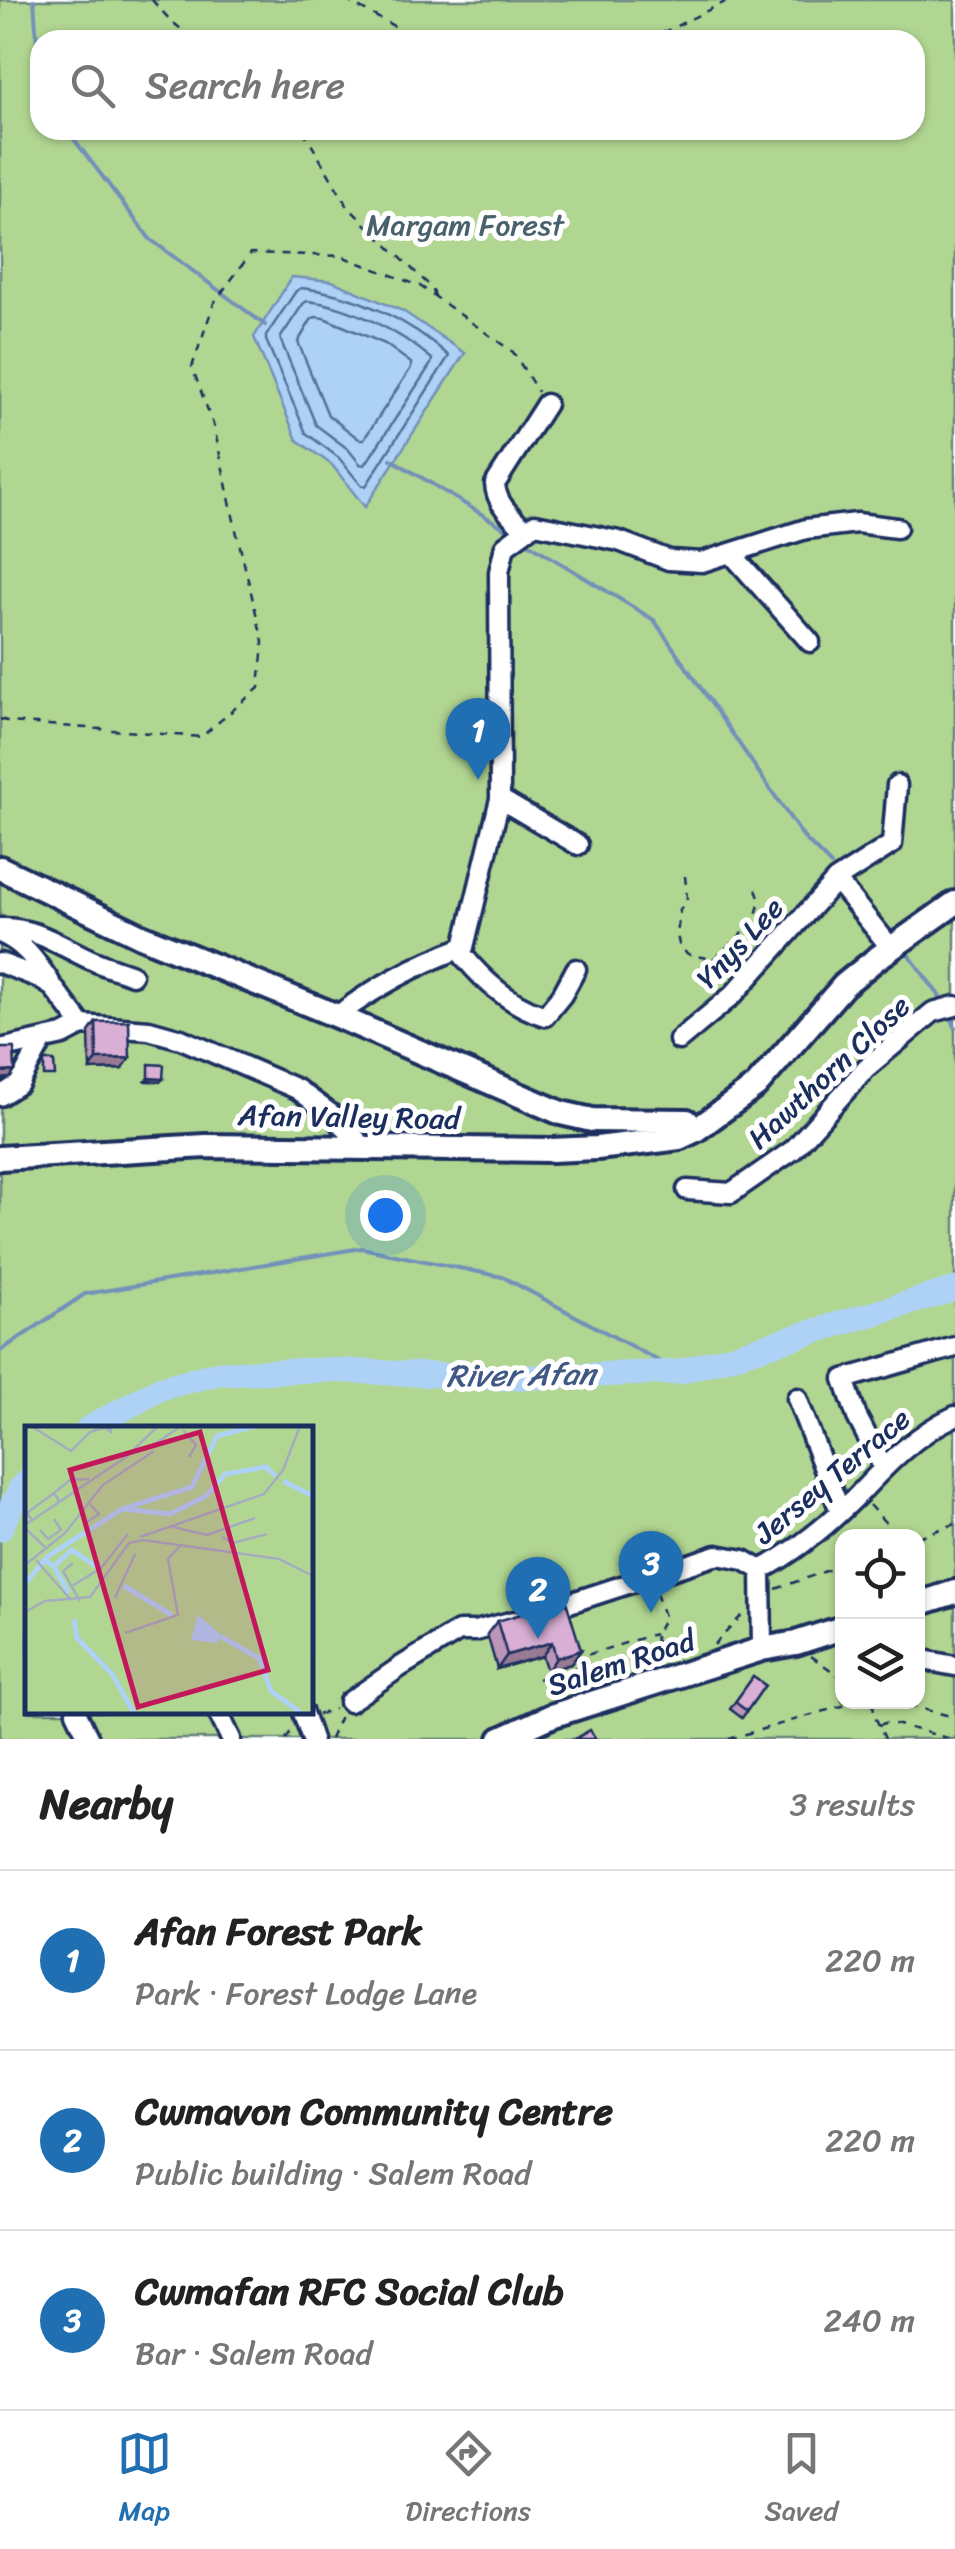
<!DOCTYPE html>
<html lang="en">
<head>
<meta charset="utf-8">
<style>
	:root { --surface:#fff; --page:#f2f2f2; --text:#222; --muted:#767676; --line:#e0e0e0; --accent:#1f6fb2 }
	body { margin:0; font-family:Sriracha,sans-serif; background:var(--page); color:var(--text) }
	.controls { position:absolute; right:30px; bottom:30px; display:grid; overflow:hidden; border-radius:20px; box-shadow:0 2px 8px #0004 }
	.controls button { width:90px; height:90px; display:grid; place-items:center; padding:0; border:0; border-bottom:2px solid var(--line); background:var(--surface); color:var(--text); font:50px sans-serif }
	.you { position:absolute; left:385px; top:1215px; width:35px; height:35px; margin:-25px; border:8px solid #fff; border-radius:50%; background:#1a73e8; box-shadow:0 0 0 15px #1a73e833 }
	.badge { display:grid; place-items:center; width:65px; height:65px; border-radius:50%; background:var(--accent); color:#fff; font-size:32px; font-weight:700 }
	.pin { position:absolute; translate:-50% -82px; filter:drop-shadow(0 2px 5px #0008) }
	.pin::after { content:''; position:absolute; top:52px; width:35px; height:30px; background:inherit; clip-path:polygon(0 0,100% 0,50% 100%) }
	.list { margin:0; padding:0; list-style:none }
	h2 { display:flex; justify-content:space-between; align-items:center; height:130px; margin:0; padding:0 40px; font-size:42px }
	h2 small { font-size:32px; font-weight:400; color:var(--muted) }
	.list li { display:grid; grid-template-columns:65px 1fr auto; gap:30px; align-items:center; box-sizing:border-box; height:180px; padding:0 40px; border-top:2px solid var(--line) }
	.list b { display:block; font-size:38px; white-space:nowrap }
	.list p { margin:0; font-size:32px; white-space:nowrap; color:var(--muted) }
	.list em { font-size:32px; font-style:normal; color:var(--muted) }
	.icon { flex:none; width:55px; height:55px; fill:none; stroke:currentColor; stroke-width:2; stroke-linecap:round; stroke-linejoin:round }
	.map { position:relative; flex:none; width:955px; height:1739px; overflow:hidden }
	.search { position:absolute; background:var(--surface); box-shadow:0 2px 8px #0004; left:30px; right:30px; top:30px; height:110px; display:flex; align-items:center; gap:25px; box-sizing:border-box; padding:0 35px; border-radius:30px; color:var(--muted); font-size:38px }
	.sheet { height:670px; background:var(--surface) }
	nav { display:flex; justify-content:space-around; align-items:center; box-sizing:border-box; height:140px; border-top:2px solid var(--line); background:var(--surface); font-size:28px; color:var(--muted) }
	nav a { display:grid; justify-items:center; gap:5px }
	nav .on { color:var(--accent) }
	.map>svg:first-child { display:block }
	.green { fill:#b1d691; stroke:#668278; stroke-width:2.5; fill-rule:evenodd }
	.water { fill:#add2f6; stroke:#7391b9; stroke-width:2.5 }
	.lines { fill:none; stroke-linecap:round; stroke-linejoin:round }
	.shore { stroke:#55709b; stroke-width:2.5 }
	.stream { stroke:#7391b9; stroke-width:4 }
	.river { stroke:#add2f6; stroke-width:25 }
	.minor-casing { stroke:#1b2f5e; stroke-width:25 }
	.major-casing { stroke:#1b2f5e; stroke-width:30 }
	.path { stroke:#1b2f5e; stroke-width:2.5; stroke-dasharray:8 8; stroke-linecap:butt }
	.minor { stroke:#fff; stroke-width:18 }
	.major { stroke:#fff; stroke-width:22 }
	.wall { fill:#bb96b7; stroke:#1b2f5e; stroke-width:2.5 }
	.shaded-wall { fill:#987a95; stroke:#1b2f5e; stroke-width:2.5 }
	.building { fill:#d9afd5; stroke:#1b2f5e; stroke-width:2.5 }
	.labels { text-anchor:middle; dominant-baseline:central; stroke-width:10; stroke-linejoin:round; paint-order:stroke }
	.park-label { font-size:30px; fill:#48616d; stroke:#fff }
	.street-label { font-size:30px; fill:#1b2f5e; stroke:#fff }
	.water-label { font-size:32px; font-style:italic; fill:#405884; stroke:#fff }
	.inset-river { fill:none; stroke:#add2f6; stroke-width:5 }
	.inset-road { fill:none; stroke:#a4acbf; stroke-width:2.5 }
	.view { fill:#c2185b; fill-opacity:0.15; stroke:#c2185b; stroke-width:5 }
	.inset-edge { fill:none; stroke:#1b2f5e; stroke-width:5 }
</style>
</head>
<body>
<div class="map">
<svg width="955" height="1739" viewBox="0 0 955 1739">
	<rect width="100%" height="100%" fill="#fff"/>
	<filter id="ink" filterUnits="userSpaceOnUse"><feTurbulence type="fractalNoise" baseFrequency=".01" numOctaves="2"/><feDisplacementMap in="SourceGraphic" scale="20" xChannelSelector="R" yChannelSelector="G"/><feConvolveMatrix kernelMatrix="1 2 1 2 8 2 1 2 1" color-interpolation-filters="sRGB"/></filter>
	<g filter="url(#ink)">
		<!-- green -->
		<path class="green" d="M0,0H955V1739H0ZM40,40H915V130H40ZM28,1429H310V1712H28ZM842,1536H918V1702H842Z"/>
		<!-- water -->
		<path class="water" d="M292,277L332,281L403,311L465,353L365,507L332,465L297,440L254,337Z"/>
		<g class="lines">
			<!-- shore -->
			<path class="shore" d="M301,288C353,293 410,320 449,356L366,486L361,485L339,458L306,433L266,340V336L296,291Z
				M307,301C349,305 400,332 432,359L431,364L365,465L360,464L348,449L316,425L281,341V337L303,304Z
				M315,317L324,318L385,344L411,363V368L364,439H359L328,415L298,342L311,320Z"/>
			<!-- stream -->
			<path class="stream" d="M34,0L40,85
				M67,130L150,239L265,325
				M391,459L511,532
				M523,540L654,620L804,838L831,865
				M906,951L944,1002
				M952,1019L955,1027
				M0,1351L85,1294L361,1248L503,1277L679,1372"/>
			<!-- river -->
			<path class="river" d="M88,1429L161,1388L218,1373L326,1370L504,1378L679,1372L955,1289
				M0,1529L21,1488L28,1481"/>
			<defs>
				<path id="minor" d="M526,530C512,517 496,504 495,484L546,404
					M731,553L810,642
					M500,799L578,845
					M836,880L891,948
					M0,928C38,926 67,951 101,964C111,968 122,971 132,975
					M0,933C25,944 35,960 50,982
					M458,949C480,978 510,1005 545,1016L562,995L576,969
					M0,963L37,977L53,987L82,1025
					M337,1016C376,986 418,964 464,947L500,799L499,572L505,546L535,524L619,541L669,560L702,562L806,529L857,523L897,528
					M679,1040L733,995L836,880L892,844L897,785
					M0,1049L63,1035L82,1025L149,1030L181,1039L297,1089L331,1114L364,1147
					M0,1096L19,1084L43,1040
					M687,1190L731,1193L793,1150L866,1068L933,1012L955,1006
					M797,1398L840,1511
					M883,1467L857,1417L844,1379L955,1347
					M761,1570C797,1551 830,1523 859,1494C888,1463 916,1434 955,1416
					M761,1570L762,1649
					M548,1610L717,1555L744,1560L761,1570
					M918,1659L955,1666
					M349,1702L400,1667L459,1631H475L514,1621
					M76,1712L89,1739
					M218,1712L231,1739
					M303,1713L312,1739"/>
				<path id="major" d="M0,868L141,936L337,1016L561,1113L592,1120L687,1121L696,1130
					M0,1158L206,1146L551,1150L597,1148L648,1142L679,1138L696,1130L756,1086L844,985L876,959L955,903
					M918,1604L955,1592
					M501,1739L551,1716L762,1649L796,1643L842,1628"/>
			</defs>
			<!-- minor casing -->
			<use href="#minor" class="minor-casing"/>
			<!-- major casing -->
			<use href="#major" class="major-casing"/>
			<!-- path -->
			<path class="path" d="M152,0L171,21L195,40
				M345,0L405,32L453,40
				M648,40L729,0
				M303,130L348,207L432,288L435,296
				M0,719L10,722L201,737L259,688L263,642L236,530L214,427L192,367L214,303L251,253L341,256L420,286L513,352L538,392
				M685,876L687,898L680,910L677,935L680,949L690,955L738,963
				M713,959C729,945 761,922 759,899C758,893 755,888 753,883
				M869,1505L898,1536
				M918,1537L955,1524
				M776,1589L842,1565
				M656,1593L665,1619L654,1634L662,1663
				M714,1645L746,1611
				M811,1656L842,1678
				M538,1679L577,1667L574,1659L654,1634
				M873,1702L874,1714L885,1739
				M893,1702L955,1717
				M318,1715L334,1709
				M879,1725L888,1722L951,1739
				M286,1739L291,1731
				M330,1739L340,1716
				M729,1739L856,1702"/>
			<!-- minor -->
			<use href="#minor" class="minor"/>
			<!-- major -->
			<use href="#major" class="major"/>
		</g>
		<!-- wall -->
		<path class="wall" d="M96,1022L122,1069L90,1070L89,1032Z
			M497,1621L581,1650L571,1664L547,1671L542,1656L497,1669L487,1634Z
			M753,1677L765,1685L742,1718L730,1709Z"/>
		<!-- shaded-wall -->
		<path class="shaded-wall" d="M130,1058L122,1069L90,1070L97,1059Z
			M15,1071L10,1078L0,1079V1072Z
			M149,1078L163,1079L160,1082L146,1081Z
			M552,1642L542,1656L497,1669L507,1655Z
			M581,1650L571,1664L547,1671L556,1658Z"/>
		<!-- building -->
		<path class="building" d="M129,1021L130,1058L97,1059L96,1022Z
			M0,1048H14L15,1071L0,1072Z
			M44,1061H54L55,1076H44Z
			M149,1064L164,1065L163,1079L149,1078Z
			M566,1601L581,1650L556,1658L552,1642L507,1655L497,1621Z
			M753,1677L765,1685L747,1711L735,1702Z
			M590,1730L596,1739H575Z"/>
	</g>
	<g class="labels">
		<!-- park labels -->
		<g class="park-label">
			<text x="465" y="225">Margam Forest</text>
		</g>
		<!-- street labels -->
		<g class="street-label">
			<text transform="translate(740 943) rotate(-47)">Ynys Lee</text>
			<text transform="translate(829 1072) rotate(-43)">Hawthorn Close</text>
			<text transform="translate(349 1117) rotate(1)">Afan Valley Road</text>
			<text transform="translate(832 1476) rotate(-40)">Jersey Terrace</text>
			<text transform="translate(621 1663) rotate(-18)">Salem Road</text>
		</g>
		<!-- water labels -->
		<g class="water-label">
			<text transform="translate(521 1375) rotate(-1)">River Afan</text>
		</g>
	</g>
	<!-- overview -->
	<g transform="translate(25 1426)">
		<rect width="288" height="288" fill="#fff"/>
		<path d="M0,0H287V287H0Z" fill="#b1d691"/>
		<path d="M173,189L195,208L192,217L166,214Z" fill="#add2f6"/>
		<path class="inset-river" d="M258,55L288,70M97,83L145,88L181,70L200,48L241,41L251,50M19,134L29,140L47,124L72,141M29,141L44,167M0,158L22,131L97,83L167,61L192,10L231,0M99,160L147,189M49,193L52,212L87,248L109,287M195,210L234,232L246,265L276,287"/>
		<path class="inset-road" d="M6,0L46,25L65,6L78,2H81L83,3H86V6L81,2M158,4L171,19L164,31M130,18L156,0M78,59L129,25M34,75L29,67L45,54L64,53M7,94L2,87L29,67M59,98L74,88L65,78M0,99L101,31L133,0M148,101L182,109L230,92M0,102L22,123M15,104L23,113L36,104L29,93M115,111L239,68L258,44L275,0M197,111L208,117L242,108M11,134L46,174M48,137L38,145L55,175M0,139L40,107L78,59M47,160L76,142L103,108M90,172L110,128M0,186L20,175L65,171L104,117L118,114L254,133L288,150M100,207L153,189L143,133L156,119"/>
		<path class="view" d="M175,6L243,244L113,281L45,44Z"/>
		<rect width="288" height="288" class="inset-edge"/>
	</g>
</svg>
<div class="controls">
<button><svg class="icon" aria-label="locate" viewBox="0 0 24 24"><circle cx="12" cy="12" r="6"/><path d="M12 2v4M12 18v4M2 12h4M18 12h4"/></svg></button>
<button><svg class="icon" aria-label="layers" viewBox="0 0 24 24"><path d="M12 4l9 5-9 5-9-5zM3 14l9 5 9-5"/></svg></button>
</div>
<div class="you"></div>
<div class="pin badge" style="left:478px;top:780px">1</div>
<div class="pin badge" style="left:538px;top:1639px">2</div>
<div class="pin badge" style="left:651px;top:1613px">3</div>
<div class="search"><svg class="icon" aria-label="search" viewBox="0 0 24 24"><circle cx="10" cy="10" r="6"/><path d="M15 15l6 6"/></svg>Search here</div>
</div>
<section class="sheet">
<h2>Nearby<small>3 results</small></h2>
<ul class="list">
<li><span class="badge">1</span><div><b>Afan Forest Park</b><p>Park · Forest Lodge Lane</p></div><em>220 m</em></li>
<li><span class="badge">2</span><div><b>Cwmavon Community Centre</b><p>Public building · Salem Road</p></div><em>220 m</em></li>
<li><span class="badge">3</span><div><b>Cwmafan RFC Social Club</b><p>Bar · Salem Road</p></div><em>240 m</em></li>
</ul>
</section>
<nav>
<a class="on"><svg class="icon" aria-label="map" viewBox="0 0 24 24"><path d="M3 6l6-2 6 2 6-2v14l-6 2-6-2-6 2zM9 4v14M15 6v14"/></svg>Map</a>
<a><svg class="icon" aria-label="directions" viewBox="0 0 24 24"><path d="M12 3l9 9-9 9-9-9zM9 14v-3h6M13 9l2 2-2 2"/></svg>Directions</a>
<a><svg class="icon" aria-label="saved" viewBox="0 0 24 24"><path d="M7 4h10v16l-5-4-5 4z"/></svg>Saved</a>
</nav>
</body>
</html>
